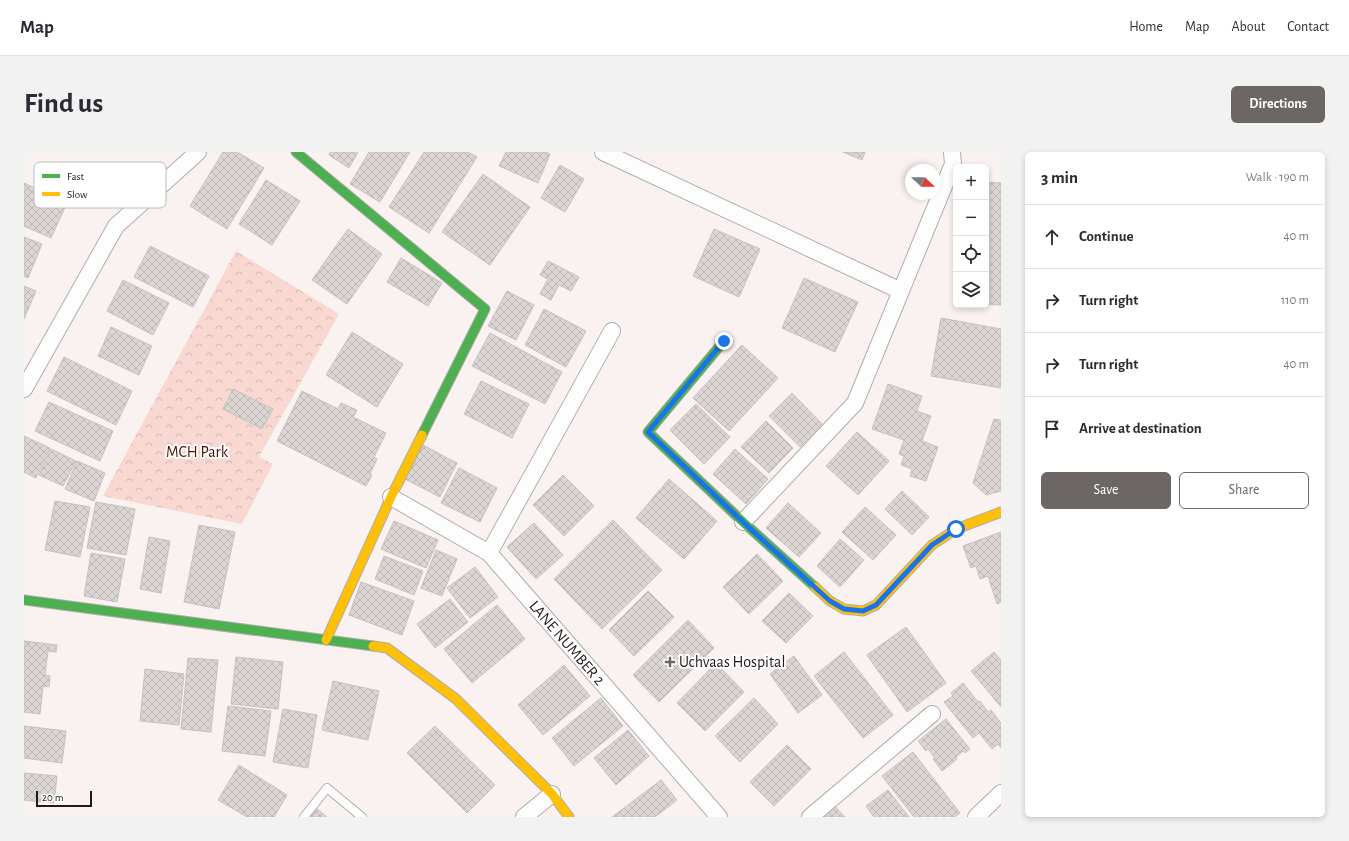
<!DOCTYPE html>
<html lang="en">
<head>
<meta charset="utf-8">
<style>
	:root { --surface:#fff; --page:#f2f2f3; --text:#2b2b33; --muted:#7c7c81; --line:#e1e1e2; --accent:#6c6664 }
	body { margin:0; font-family:"Alegreya Sans",sans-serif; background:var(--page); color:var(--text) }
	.controls { position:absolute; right:12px; top:12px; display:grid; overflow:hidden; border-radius:6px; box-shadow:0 2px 6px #0003 }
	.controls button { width:36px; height:36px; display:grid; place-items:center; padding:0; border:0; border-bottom:1px solid var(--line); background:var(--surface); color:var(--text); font:20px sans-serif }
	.compass { position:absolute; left:881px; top:12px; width:36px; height:36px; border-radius:50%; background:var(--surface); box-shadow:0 2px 6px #0003; rotate:112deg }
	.scale { position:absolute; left:12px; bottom:10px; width:56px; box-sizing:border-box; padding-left:4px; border:2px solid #201a19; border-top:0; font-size:11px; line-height:14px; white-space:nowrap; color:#201a19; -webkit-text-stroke:3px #fff; paint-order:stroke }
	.stop { position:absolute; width:12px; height:12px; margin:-9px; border:3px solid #1a73e8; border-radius:50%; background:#fff }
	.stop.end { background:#1a73e8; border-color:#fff; box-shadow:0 1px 4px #0008 }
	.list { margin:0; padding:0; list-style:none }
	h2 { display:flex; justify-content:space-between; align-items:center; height:52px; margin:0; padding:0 16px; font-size:17px }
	h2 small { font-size:13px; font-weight:400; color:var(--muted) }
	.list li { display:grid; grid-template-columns:26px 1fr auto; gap:12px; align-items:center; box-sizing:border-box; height:64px; padding:0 16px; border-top:1px solid var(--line) }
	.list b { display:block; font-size:15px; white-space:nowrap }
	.list em { font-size:13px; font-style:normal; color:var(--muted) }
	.actions { display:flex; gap:8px; padding:12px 16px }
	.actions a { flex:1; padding:9px 0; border:1px solid var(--accent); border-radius:6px; text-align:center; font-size:14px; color:var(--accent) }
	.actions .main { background:var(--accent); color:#fff }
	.icon { flex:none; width:22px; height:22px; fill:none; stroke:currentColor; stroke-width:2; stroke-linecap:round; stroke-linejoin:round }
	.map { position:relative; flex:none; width:977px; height:665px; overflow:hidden; border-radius:6px }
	header { display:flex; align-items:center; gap:24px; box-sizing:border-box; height:56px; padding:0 20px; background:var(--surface); border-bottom:1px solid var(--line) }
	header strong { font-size:19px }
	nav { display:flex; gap:22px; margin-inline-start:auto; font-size:14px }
	.intro { display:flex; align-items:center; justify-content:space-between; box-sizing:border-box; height:96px; padding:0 24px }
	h1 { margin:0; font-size:28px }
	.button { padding:10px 18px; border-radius:6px; background:var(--accent); color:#fff; font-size:14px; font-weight:700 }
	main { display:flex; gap:24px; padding:0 24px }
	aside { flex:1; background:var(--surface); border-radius:6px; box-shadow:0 2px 6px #0003 }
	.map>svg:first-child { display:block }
	.park { fill:url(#park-crowns) }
	.building { fill:url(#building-cross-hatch); stroke:#c6c0be }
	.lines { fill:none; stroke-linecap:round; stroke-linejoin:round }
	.lane-casing { stroke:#b2acab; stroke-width:10 }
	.street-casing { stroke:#b2acab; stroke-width:18 }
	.fast-casing { stroke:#b2acab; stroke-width:11 }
	.slow-casing { stroke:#b2acab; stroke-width:11 }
	.lane { stroke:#fefdfd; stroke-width:8 }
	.street { stroke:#fefdfd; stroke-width:16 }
	.fast { stroke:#4caf50; stroke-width:9 }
	.slow { stroke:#ffc107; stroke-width:9 }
	.route { stroke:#1a73e8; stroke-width:5 }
	.poi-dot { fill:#6c6664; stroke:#fff; stroke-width:1.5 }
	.labels { text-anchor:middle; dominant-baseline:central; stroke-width:4; stroke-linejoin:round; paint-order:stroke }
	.park-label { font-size:16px; fill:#501102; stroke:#fff }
	.street-label { font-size:16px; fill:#201a19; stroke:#fff }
	.poi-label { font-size:16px; fill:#201a19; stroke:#fff; text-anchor:start }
	.key { fill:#fff; stroke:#bcbaba; stroke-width:1 }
	.key-label { font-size:11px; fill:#201a19 }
</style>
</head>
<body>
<header>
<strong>Map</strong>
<nav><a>Home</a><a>Map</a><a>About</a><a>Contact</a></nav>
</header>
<div class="intro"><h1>Find us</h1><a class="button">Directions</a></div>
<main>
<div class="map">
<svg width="977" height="665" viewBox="0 0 977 665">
	<defs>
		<pattern id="park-crowns" width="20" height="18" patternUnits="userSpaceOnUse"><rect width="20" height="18" fill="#f8d8d0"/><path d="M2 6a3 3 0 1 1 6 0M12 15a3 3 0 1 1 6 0" fill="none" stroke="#d4b9b2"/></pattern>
		<pattern id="building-cross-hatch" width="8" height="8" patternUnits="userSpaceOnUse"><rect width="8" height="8" fill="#dbd5d3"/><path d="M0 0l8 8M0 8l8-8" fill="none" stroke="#bcb6b5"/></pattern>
	</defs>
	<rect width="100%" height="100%" fill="#f9f2f0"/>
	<!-- park -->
	<path class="park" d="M212,99L315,162L235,305L249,312L218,372L79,344Z"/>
	<!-- building -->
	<path class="building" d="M199,0H213L240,16L203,77L166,54Z
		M306,0H334L325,16L305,3Z
		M345,0H386L356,50L326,32Z
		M400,0H444L453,5L405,81L365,55Z
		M482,0H522L526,2L514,31L475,14Z
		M819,0H841L838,8Z
		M536,13L560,27L541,60L517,46Z
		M459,22L506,55L466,113L418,80Z
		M242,28L276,49L248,93L215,72Z
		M962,30L977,31V153L962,152Z
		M0,31L43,51L27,86L0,74Z
		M324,77L358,102L323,152L288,128Z
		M690,77L736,97L715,145L669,124Z
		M0,85L18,92L4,126L0,124Z
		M126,94L185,124L169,155L110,125Z
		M377,106L418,131L404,154L363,130Z
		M524,109L555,125L547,139L535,133L527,148L516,142L524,127L516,123Z
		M780,126L834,150L811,200L758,176Z
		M99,128L145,151L129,183L83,159Z
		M0,134L12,139L0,167Z
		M483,139L510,153L492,188L464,174Z
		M520,157L562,179L542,215L501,193Z
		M917,166L977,177V236L907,224Z
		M87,175L128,194L115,223L74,204Z
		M328,180L379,212L353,255L302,223Z
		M466,181L538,220L521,252L448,214Z
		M718,193L754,226L705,279L669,246Z
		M40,205L108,239L92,273L23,239Z
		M457,229L505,252L488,286L440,262Z
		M864,232L898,244L893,259L907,264L898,289L914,295L902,329L886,324L888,317L877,313L880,304L875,302L880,288L848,277Z
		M209,237L249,257L238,277L199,257Z
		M278,239L314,257L317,251L333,258L329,265L362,281L350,305L353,307L346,322L348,323L342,334L253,289Z
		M768,241L798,272L776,295L745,264Z
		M25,250L89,279L76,309L11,279Z
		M672,252L706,285L680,312L646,278Z
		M970,267L977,268V339L962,343L949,331Z
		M742,269L769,296L745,321L717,295Z
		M833,280L865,309L834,343L802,314Z
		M0,284L26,296L12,326L0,320Z
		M399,293L433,311L416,345L381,327Z
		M27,297L52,309L39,334L15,323Z
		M711,297L744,327L722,352L689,322Z
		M53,309L81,321L70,349L41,337Z
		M435,316L473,336L456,370L417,351Z
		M539,323L570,354L540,384L509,353Z
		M645,327L693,369L660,407L612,366Z
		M878,339L905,365L888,383L861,357Z
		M31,349L66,355L56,405L21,398Z
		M72,350L111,357L102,403L63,396Z
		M764,351L797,381L775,405L742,376Z
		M841,355L872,383L849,408L818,380Z
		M589,368L638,418L578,477L530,427Z
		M370,369L414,388L402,416L357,397Z
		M510,371L539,403L512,427L483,395Z
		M175,373L211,380L195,457L160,450Z
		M977,380V450L973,452L964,424L956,427L952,414L947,416L939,394Z
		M125,385L146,389L137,441L116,437Z
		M816,387L840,408L816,435L793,414Z
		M412,398L433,407L418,444L397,436Z
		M67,401L101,407L93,450L60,444Z
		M733,402L759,429L725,462L699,435Z
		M360,404L399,419L390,443L351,427Z
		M451,415L474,445L446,466L423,436Z
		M337,430L390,449L378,483L325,463Z
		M624,439L650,465L610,504L585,478Z
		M765,441L789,464L762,491L738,469Z
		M426,447L444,470L411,496L393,472Z
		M473,453L501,487L448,531L420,497Z
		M664,468L690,496L635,550L609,523Z
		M882,475L922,531L883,560L843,503Z
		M0,489L33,493L32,500L24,499L21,523L26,524L25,535L19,534L16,562L0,560Z
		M820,500L869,563L839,586L790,524Z
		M970,500L977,508V555L947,519Z
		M770,504L798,543L774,561L746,522Z
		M212,505L259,510L254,557L207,552Z
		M164,506L194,508L187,580L157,577Z
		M692,511L720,540L681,579L653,551Z
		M540,513L566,544L519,583L494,553Z
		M121,517L160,522L155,573L116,569Z
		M309,529L355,539L344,588L298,578Z
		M939,531L954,550L956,549L964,560L967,558L977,571V596L974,592L968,597L955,581L949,586L920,550L929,544L927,541Z
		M577,546L599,574L550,614L528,586Z
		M730,546L754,572L716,610L691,584Z
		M204,554L247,559L241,604L198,599Z
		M259,557L293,563L284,616L249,610Z
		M922,567L946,597L941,601L939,599L932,605L933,607L918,619L909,607L911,606L904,597L902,599L894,589Z
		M0,574L42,579L38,611L0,606Z
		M411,574L471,633L443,661L383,601Z
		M604,578L625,604L592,633L570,606Z
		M763,593L787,617L750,654L726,630Z
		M889,600L936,661L931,665H890L858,624Z
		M215,613L263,643L250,665H223L194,648Z
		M0,621L33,624L30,651L0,648Z
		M637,628L653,648L631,665H588Z
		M864,638L885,665H850L842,654Z
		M806,649L821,665H789Z
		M292,656L303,665H285Z"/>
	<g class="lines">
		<defs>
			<path id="lane" d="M280,665L303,636L338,665"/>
			<path id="street" d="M579,0L877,139
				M0,237L92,74L174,0
				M367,345L465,401L695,665
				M719,370L831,251L929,12L928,0
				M465,401L588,179
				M500,665L528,642
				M786,665L908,562
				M952,665L977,641"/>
			<path id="fast" d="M272,0L461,157L398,283
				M700,189L624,280L719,370L791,435
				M0,448L349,494"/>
			<path id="slow" d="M791,435L806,449L820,457L839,459L852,453L908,393L932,377L977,360
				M302,488L367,345L398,283
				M349,494L363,496L432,547L528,642L545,665"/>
		</defs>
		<!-- lane casing -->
		<use href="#lane" class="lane-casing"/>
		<!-- street casing -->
		<use href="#street" class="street-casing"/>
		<!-- fast casing -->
		<use href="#fast" class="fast-casing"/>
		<!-- slow casing -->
		<use href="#slow" class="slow-casing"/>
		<!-- lane -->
		<use href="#lane" class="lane"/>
		<!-- street -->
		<use href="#street" class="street"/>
		<!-- fast -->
		<use href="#fast" class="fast"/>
		<!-- slow -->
		<use href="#slow" class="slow"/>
	</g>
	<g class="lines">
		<!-- route -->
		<path class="route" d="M700,189L624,280L719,370L806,449L820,457L839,459L852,453L908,393L932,377"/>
	</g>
	<!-- markers -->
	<path class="poi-dot" d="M644 504h4v4h4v4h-4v4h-4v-4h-4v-4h4z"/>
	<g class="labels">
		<!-- park labels -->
		<g class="park-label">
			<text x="173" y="300">MCH Park</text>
		</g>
		<!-- street labels -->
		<g class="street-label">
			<text transform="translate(543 491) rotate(49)">LANE NUMBER 2</text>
		</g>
		<!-- poi labels -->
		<g class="poi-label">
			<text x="655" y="510">Uchvaas Hospital</text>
		</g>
	</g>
	<!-- legend -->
	<rect x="10" y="10" width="132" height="46" rx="6" class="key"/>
	<rect x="18" y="22" width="18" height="4" fill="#4caf50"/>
	<rect x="18" y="40" width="18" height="4" fill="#ffc107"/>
	<g class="key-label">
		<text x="43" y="28">Fast</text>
		<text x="43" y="46">Slow</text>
	</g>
</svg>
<div class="controls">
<button>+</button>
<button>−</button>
<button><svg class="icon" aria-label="locate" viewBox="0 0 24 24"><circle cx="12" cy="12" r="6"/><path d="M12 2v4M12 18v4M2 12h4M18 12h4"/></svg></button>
<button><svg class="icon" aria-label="layers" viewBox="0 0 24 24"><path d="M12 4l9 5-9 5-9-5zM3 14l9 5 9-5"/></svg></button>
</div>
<svg class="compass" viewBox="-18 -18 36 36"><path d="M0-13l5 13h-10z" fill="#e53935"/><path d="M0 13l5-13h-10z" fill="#7c7c81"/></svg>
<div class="scale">20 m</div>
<div class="stop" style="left:932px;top:377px"></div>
<div class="stop end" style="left:700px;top:189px"></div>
</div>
<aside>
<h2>3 min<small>Walk · 190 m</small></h2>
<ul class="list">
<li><svg class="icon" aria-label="ahead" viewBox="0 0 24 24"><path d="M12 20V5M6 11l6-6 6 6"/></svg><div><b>Continue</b></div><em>40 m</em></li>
<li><svg class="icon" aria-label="right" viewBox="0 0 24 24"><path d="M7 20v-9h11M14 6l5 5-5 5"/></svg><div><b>Turn right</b></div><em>110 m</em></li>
<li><svg class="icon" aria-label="right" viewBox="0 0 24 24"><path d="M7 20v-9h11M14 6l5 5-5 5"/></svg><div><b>Turn right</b></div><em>40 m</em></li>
<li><svg class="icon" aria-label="arrive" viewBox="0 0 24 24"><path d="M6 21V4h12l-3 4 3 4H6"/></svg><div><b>Arrive at destination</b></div></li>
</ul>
<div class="actions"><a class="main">Save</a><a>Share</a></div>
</aside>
</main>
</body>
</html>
